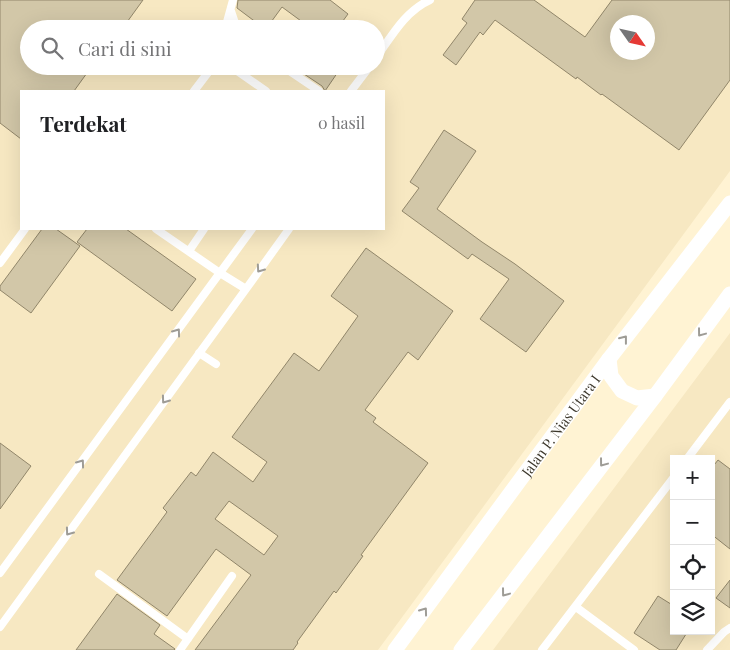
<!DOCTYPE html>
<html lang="id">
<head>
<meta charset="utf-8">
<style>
	:root { --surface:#fff; --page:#f2f2f2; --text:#202124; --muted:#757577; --line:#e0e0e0 }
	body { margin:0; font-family:"Playfair Display",serif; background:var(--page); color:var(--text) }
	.controls { position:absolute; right:15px; bottom:15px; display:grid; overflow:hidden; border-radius:0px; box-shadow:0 5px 20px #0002 }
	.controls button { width:45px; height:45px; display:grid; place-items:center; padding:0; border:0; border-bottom:1px solid var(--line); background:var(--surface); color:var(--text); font:25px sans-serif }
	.compass { position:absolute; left:610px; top:15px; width:45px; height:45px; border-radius:50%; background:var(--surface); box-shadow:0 5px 20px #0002; rotate:124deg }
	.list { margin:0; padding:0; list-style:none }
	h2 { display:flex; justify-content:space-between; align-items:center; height:65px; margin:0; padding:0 20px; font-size:21px }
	h2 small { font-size:16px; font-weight:400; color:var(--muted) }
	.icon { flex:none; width:28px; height:28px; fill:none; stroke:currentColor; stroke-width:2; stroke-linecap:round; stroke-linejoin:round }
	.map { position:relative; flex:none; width:730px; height:650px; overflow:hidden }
	.search { position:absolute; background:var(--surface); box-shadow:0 5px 20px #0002; left:20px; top:20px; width:365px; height:55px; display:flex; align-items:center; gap:12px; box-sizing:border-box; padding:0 18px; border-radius:28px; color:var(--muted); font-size:19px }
	.panel { position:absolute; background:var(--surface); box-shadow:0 5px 20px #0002; left:20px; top:90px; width:365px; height:140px; border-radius:0px }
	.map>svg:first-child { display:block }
	.built { fill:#f7e8c2; fill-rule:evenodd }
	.building { fill:#d2c7a8; stroke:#91866a; fill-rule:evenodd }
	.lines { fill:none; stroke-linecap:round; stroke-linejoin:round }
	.lane { stroke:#fff; stroke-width:8 }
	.street { stroke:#fff; stroke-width:15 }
	.oneway { stroke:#9e9c96 }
	.labels { text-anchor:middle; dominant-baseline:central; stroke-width:5; stroke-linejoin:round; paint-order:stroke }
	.street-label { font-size:14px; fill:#3d382c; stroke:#fff }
</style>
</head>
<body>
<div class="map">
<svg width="730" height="650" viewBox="0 0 730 650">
	<rect width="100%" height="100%" fill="#fff3d3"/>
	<!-- built -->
	<path class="built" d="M0,0H730V171L378,650H0ZM618,22H648V52H618ZM29,29H376V66H29ZM21,91H384V229H21Z
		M730,333V650H493ZM674,459H711V631H674Z"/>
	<!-- building -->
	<path class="building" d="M0,0H143L122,29H29V66H92L74,91H21V139L0,123Z
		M238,0H330L348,14L337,29H312L282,7L266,29H265L237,8Z
		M475,0H534L585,37L612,0H730V80L679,150L602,94L601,95L577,77L576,79L495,20L483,35L480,32L456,65L443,55L467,23L462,19ZM618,22H648V52H618Z
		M292,66H342L325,91L322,86Z
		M444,130L476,151L437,209L482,242L515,264L564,301L526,352L480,319L509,279L472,254L468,259L402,211L419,188L410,182Z
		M42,229H56L80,246L31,313L0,290V286Z
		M87,229H126L196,279L172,311L77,242Z
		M366,248L453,311L418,360L408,352L365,410L376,418L373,422L428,463L361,555L363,556L336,593L334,591L297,642L298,643L293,650H195L251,575L216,549L167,616L117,580L167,512L163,508L191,472L196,476L213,452L253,482L267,462L232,437L294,353L319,371L358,316L331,296ZM229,501L278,536L264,555L215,519Z
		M0,443L31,466L0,509Z
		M718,460L730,469V549L711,534V469Z
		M730,580V608L716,598Z
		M117,594L160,625L154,634L175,649L174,650H76Z
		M658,596L674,606V631H688L676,650H660L634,633Z"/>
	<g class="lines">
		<!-- lane -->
		<path class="lane" d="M231,11L237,29
			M225,29L233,0
			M376,58C391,37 405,11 430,0
			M230,66L266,91
			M282,66L319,91
			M194,91L213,66
			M351,91L370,66
			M156,229L220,273L246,289
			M189,251L204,229
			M0,263L25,229
			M199,353L216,364
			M687,459L730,402
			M0,573L252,229
			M99,574L188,639
			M576,607L634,650
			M0,627L246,289L289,229
			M180,650L232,576
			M542,650L674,477
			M707,650L724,632L730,628"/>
		<!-- street -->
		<g class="street">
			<path d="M609,359L611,376L622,391L637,398L655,396"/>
			<path id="s1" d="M395,650L609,359L730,203"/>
			<path d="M461,650L655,396L730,294"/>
		</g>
	</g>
	<!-- one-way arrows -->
	<defs><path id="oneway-chevron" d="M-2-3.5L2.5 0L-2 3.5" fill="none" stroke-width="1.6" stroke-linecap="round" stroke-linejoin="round" transform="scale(1.25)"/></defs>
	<g class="oneway">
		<use href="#oneway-chevron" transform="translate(260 269) rotate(125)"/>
		<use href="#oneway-chevron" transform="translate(177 332) rotate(-54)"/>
		<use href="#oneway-chevron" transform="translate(701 333) rotate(127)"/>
		<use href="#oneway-chevron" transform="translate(624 339) rotate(-52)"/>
		<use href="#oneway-chevron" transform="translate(165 400) rotate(126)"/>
		<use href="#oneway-chevron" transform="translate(81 463) rotate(-54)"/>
		<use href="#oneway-chevron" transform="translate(603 463) rotate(127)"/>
		<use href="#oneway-chevron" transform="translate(69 532) rotate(126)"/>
		<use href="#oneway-chevron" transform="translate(505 593) rotate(127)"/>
		<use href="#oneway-chevron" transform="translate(424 611) rotate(-54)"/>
	</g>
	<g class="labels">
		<!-- street labels -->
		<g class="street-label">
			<text stroke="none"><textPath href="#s1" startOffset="279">Jalan P. Nias Utara I</textPath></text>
		</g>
	</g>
</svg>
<div class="controls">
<button>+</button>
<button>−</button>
<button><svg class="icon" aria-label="locate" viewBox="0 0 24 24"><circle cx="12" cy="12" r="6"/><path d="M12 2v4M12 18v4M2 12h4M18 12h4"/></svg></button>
<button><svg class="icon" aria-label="layers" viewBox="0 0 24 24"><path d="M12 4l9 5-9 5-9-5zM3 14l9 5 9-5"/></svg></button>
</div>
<svg class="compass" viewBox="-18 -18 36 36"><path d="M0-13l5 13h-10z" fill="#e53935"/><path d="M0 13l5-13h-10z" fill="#757577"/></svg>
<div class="search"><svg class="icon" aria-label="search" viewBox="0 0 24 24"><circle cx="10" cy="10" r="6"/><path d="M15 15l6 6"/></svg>Cari di sini</div>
<section class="panel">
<h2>Terdekat<small>0 hasil</small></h2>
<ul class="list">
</ul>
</section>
</div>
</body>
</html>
